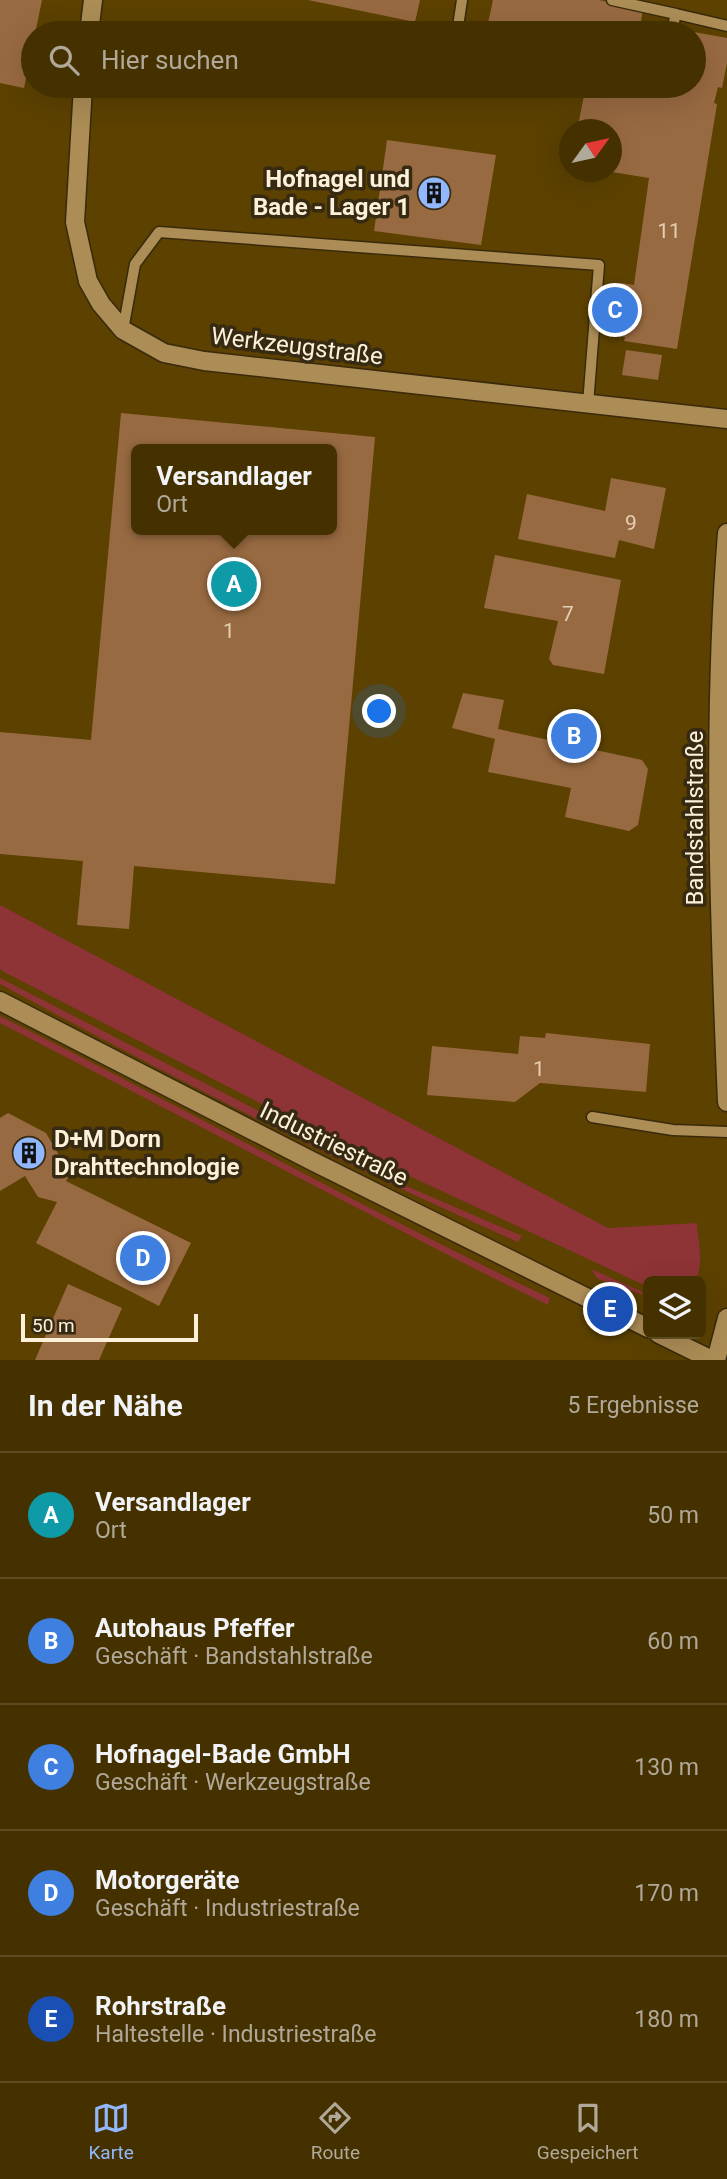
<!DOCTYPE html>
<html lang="de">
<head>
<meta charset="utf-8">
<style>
	:root { --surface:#453100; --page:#4c390a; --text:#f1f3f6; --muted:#b0a999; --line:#5d4c22; --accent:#91b8fd }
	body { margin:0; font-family:Roboto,sans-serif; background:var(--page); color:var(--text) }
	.controls { position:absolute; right:21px; bottom:21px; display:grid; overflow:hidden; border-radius:10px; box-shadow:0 7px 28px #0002 }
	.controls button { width:63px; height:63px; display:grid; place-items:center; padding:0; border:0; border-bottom:2px solid var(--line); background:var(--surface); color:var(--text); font:35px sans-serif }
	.compass { position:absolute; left:559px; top:119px; width:63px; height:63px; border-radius:50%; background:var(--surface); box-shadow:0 7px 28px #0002; rotate:57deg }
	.scale { position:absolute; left:21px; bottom:18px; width:177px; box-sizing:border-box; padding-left:7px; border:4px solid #fef1da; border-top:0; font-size:19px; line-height:24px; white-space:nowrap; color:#fef1da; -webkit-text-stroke:5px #372a13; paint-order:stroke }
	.you { position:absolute; left:380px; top:712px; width:24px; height:24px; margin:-18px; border:5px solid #fff; border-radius:50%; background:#1a73e8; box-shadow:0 0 0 10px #1a73e833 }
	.badge { display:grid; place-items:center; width:46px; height:46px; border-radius:50%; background:var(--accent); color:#fff; font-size:23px; font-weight:700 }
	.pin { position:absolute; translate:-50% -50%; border:4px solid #fff; box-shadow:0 2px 7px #0006 }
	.popup { position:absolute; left:131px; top:444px; width:206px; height:91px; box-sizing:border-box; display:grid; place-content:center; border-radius:10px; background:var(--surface); filter:drop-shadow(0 2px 5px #0005); font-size:23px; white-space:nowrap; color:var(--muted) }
	.popup b { font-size:26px; color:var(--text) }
	.popup::after { content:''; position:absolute; left:50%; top:100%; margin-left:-14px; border:14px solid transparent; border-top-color:var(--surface) }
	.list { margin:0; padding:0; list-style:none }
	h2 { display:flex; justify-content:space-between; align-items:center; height:91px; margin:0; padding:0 28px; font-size:30px }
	h2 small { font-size:23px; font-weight:400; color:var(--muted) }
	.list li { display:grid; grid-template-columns:46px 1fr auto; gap:21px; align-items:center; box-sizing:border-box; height:126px; padding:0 28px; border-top:2px solid var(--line) }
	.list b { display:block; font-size:26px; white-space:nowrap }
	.list p { margin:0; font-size:23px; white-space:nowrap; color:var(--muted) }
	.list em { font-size:23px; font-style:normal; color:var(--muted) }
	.icon { flex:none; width:38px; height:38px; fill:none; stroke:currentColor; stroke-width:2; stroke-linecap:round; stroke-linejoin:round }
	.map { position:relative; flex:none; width:727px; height:1360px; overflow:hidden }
	.search { position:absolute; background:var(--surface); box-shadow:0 7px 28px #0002; left:21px; right:21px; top:21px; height:77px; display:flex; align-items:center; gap:18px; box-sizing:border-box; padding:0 24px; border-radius:38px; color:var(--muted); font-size:26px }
	.sheet { height:721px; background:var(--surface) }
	nav { display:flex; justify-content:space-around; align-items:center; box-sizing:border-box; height:98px; border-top:2px solid var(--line); background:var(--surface); font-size:19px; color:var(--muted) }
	nav a { display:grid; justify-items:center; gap:4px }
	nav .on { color:var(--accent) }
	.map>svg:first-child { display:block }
	.green { fill:#8e3336 }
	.building { fill:#986a41; fill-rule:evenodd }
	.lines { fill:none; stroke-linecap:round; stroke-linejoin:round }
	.service-casing { stroke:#392a0c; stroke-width:13 }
	.minor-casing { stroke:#392a0c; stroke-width:21 }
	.tertiary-casing { stroke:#392a0c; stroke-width:21 }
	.secondary-casing { stroke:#392a0c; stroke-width:21 }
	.service { stroke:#ac8d56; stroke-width:10 }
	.minor { stroke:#ac8d56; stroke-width:18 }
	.tertiary { stroke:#ac8d56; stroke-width:18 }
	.secondary { stroke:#ac8d56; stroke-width:18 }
	.labels { text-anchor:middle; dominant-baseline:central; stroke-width:7; stroke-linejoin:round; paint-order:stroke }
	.number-label { font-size:21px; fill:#e4cfb4 }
	.poi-label { font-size:24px; font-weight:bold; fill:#fef1da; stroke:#372a13; text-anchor:end }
	.street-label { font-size:24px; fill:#fef1da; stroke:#372a13 }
</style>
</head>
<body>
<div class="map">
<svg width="727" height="1360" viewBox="0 0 727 1360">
	<rect width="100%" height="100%" fill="#5c4100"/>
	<!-- green -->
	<path class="green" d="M0,905L608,1228L697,1223C698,1240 705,1268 694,1281H648V1286L644,1285L336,1142L4,972L0,969Z
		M0,978L397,1182L522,1236L518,1242C341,1164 169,1076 0,984Z
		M0,1016C185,1108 364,1209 550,1298L548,1305L477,1270L0,1023Z
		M591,1269L641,1291L643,1295L598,1279Z"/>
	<!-- building -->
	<path class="building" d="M0,0H42L24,88L0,83Z
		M308,0H420L415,22Z
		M493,0H599L643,9L639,33H486Z
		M694,32L727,38V63L722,88L718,87L714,103L717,104L677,349L624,341L625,337L615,336L609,328L614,289L622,283L634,285L649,178L612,172V130H577L586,86H628L673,96L675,86H694Z
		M387,140L496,155L481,245L374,231Z
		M626,350L662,355L658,380L622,375Z
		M121,413L375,437L335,884L134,866L129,929L77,925L83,861L0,854V732L91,740ZM136,449H332V530H136Z
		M611,478L666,488L654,549L619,540L615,558L518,539L527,494L605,511Z
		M495,555L621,580L604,674L553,665L549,659L558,621L484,608Z
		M463,693L504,700L498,729L642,760L648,769L638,825L629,831L565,817L571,788L488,772L495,739L452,728Z
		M546,1033L650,1044L646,1092L540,1083L515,1102L427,1095L432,1046L518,1054L520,1036L545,1038Z
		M8,1113L46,1133L70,1174L66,1181L191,1243L159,1306L36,1243L57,1202L38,1197L25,1176L0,1191V1118Z
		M68,1284L122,1308L99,1360H35Z"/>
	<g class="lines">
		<defs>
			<path id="service" d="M612,0L676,14
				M457,33L462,0
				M671,33L676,14L727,26
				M123,330L135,264L159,232L599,265L588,404
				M592,1117L673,1130L727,1132"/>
			<path id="minor" d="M89,33L93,0
				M83,86L75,222L88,281L101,304L123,330L164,353L204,361L727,419"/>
			<path id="tertiary" d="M727,533C712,722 719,912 727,1102
				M716,1360L727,1318"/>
			<path id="secondary" d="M0,1001L312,1161L648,1328
				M659,1334L712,1360"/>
		</defs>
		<!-- service casing -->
		<use href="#service" class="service-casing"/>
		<!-- minor casing -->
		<use href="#minor" class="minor-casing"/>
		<!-- tertiary casing -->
		<use href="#tertiary" class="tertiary-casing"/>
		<!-- secondary casing -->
		<use href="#secondary" class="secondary-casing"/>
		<!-- service -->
		<use href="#service" class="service"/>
		<!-- minor -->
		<use href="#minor" class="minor"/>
		<!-- tertiary -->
		<use href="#tertiary" class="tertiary"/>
		<!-- secondary -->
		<use href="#secondary" class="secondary"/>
	</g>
	<!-- icons -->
	<defs>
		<symbol id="building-disc" viewBox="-11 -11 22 22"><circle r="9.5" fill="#91b8fd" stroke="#372a13"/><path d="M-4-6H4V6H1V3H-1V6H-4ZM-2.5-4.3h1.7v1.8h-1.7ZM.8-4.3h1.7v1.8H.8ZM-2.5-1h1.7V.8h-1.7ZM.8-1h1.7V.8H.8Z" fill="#111"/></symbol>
	</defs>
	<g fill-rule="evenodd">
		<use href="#building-disc" x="415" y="174" width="38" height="38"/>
		<use href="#building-disc" x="10" y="1134" width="38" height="38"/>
	</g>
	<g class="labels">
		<!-- number labels -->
		<g class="number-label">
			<text x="669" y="231">11</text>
			<text x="631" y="523">9</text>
			<text x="568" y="614">7</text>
			<text x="229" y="631">1</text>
			<text x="539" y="1069">1</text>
		</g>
		<!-- poi labels -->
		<g class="poi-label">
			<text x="410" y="179">Hofnagel und<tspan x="410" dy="28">Bade - Lager 1</tspan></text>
			<text x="54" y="1139" text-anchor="start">D+M Dorn<tspan x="54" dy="28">Drahttechnologie</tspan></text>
		</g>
		<!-- street labels -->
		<g class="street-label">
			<text transform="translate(297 346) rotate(7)">Werkzeugstraße</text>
			<text transform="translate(695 818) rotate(-90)">Bandstahlstraße</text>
			<text transform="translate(334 1144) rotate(26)">Industriestraße</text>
		</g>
	</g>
</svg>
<div class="controls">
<button><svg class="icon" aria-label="layers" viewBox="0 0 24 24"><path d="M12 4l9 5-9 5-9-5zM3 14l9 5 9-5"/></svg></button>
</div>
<svg class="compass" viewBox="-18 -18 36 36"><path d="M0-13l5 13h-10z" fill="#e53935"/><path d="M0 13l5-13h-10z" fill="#b0a999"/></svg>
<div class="scale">50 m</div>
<div class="you"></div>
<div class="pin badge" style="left:234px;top:584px;background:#0f9aa8">A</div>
<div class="popup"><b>Versandlager</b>Ort</div>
<div class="pin badge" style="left:574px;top:736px;background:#3f7fe0">B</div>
<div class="pin badge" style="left:615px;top:310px;background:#3f7fe0">C</div>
<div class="pin badge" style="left:143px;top:1258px;background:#3f7fe0">D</div>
<div class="pin badge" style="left:610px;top:1309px;background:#1a4fb4">E</div>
<div class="search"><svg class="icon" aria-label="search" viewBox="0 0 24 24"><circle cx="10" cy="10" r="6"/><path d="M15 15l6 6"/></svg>Hier suchen</div>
</div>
<section class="sheet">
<h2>In der Nähe<small>5 Ergebnisse</small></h2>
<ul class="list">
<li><span class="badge" style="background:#0f9aa8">A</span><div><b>Versandlager</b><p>Ort</p></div><em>50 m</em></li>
<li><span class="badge" style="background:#3f7fe0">B</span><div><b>Autohaus Pfeffer</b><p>Geschäft · Bandstahlstraße</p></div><em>60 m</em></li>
<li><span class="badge" style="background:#3f7fe0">C</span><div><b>Hofnagel-Bade GmbH</b><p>Geschäft · Werkzeugstraße</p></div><em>130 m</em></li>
<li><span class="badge" style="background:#3f7fe0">D</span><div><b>Motorgeräte</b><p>Geschäft · Industriestraße</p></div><em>170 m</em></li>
<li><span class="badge" style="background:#1a4fb4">E</span><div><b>Rohrstraße</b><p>Haltestelle · Industriestraße</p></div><em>180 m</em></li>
</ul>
</section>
<nav>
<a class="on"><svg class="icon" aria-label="map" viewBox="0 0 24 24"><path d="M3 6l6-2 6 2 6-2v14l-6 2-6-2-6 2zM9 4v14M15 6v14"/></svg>Karte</a>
<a><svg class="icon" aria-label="directions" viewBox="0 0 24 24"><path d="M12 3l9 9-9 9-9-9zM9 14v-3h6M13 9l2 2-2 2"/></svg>Route</a>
<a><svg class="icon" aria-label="saved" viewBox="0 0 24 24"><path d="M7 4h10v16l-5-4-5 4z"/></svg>Gespeichert</a>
</nav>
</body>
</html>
